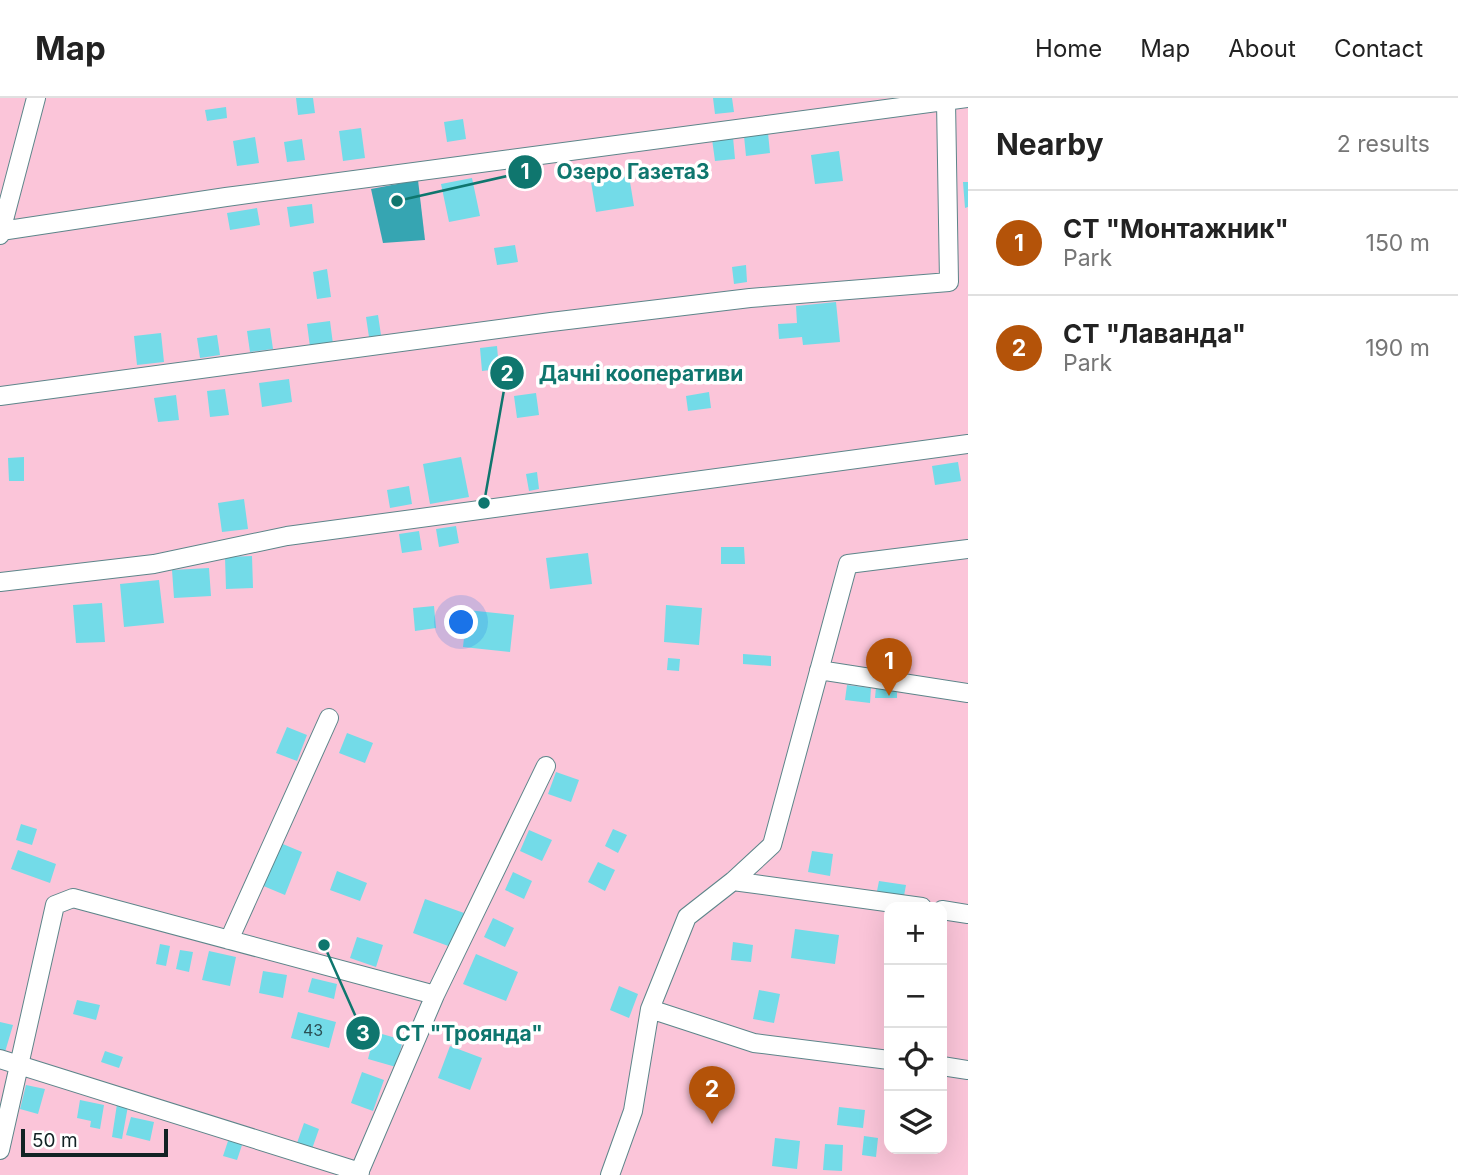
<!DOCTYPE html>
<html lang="en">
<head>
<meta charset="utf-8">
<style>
	:root { --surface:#fff; --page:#f6f6f6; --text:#222; --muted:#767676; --line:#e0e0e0; --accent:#b45309 }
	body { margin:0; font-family:Inter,sans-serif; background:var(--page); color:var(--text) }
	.controls { position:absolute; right:21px; bottom:21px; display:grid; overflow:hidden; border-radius:14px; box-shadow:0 7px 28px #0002 }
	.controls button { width:63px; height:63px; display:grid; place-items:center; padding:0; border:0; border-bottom:2px solid var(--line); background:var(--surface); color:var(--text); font:35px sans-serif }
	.scale { position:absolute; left:21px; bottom:18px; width:147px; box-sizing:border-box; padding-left:7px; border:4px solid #122224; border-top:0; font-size:19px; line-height:24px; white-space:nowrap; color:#122224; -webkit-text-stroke:5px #fff; paint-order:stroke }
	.you { position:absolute; left:462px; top:525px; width:24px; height:24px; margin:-18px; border:5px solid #fff; border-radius:50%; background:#1a73e8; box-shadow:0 0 0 10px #1a73e833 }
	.badge { display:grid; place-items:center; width:46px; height:46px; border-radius:50%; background:var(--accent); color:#fff; font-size:23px; font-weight:700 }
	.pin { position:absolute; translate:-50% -58px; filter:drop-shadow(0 2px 4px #0008) }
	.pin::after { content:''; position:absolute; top:37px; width:24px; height:21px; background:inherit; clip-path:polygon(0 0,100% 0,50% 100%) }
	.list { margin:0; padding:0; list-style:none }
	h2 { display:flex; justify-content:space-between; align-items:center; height:91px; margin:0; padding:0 28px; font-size:30px }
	h2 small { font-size:23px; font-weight:400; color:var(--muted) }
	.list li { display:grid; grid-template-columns:46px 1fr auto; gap:21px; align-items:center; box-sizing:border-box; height:105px; padding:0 28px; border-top:2px solid var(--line) }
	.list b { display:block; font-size:26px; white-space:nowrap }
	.list p { margin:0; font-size:23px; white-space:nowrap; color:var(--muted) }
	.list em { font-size:23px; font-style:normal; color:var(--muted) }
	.icon { flex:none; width:38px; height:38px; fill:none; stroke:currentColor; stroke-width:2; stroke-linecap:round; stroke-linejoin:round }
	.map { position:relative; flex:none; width:968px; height:1077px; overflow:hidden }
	header { display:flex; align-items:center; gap:42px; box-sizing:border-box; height:98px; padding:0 35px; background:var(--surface); border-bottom:2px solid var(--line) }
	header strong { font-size:33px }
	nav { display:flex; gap:38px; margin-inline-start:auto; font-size:24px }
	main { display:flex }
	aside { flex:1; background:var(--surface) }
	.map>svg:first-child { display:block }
	.green { fill:#fbc5d9; fill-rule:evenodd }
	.water { fill:#36a5b2 }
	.building { fill:#73dbe8 }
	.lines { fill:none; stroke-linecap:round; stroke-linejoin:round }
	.minor-casing { stroke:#5d858a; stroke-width:20 }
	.minor { stroke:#fff; stroke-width:18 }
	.labels { text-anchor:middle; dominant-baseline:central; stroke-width:7; stroke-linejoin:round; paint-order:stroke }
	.number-label { font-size:16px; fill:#2a5055 }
	.leader { fill:none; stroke:#0f766e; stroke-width:2.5 }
	.callout-dot { fill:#0f766e; stroke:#fff; stroke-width:2.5 }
	.mark-label { font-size:21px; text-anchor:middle; font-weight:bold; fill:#fff }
	.callout-label { font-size:21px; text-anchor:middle; font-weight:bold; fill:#0f766e; stroke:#fff; stroke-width:7; stroke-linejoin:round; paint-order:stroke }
</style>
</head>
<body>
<header>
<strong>Map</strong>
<nav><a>Home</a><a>Map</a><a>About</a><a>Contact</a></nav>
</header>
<main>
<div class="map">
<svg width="968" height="1077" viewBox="0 0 968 1077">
	<rect width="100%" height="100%" fill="#c6f1f6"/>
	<!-- green -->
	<path class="green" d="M0,0H968V1077H0ZM889,809H942V1051H889Z"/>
	<!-- water -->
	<path class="water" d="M418,82L425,142L383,145L371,91Z"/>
	<!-- building -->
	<path class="building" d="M296,0H313L315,15L298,17Z
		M713,0H732L734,14L715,16Z
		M226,9L227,20L207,23L205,12Z
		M463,21L466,41L447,44L444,24Z
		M361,30L365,60L343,63L339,33Z
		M768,35L770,55L746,58L744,38Z
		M255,39L259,65L237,68L233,43Z
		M733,39L735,61L715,63L712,41Z
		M302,41L305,62L287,64L284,44Z
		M839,53L843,83L815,86L811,57Z
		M523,63L525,81L508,83L506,65Z
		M629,78L634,108L596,114L591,84Z
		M472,80L480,118L449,124L441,86Z
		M963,84H968V109L965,110Z
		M312,106L314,125L290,129L287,109Z
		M257,110L260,127L230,132L227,115Z
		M515,147L518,164L497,167L494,150Z
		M746,167L747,184L734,186L732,169Z
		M327,171L331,199L317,201L313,174Z
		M836,204L840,244L803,247L802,239L779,241L778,226L797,225L796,208Z
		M378,217L381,237L369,239L366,219Z
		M330,223L333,246L310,249L307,226Z
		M270,230L273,251L250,254L247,233Z
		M161,235L164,264L137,267L134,238Z
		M217,237L220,257L200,260L197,240Z
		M497,248L499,271L482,273L480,250Z
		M289,281L292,304L262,309L259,285Z
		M225,291L229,317L210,319L207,293Z
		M709,294L711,310L688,313L686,298Z
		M536,295L539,317L517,320L514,298Z
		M176,297L179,322L158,324L154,300Z
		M24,359V383H9L8,360Z
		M461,359L469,399L430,406L423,366Z
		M958,364L961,383L935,387L932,368Z
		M537,374L539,391L529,393L526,376Z
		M409,388L412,406L390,410L387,392Z
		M244,401L248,431L222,434L218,405Z
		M456,428L459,445L439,449L436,431Z
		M419,433L422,452L402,455L399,436Z
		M721,449H744L745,466H721Z
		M588,455L592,486L550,491L546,460Z
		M252,458L253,490L226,491L225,459Z
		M209,470L211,498L174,500L172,472Z
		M159,482L164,525L124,529L120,486Z
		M102,505L105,544L76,545L73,507Z
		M666,507L702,510L699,547L664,544Z
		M434,508L436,530L415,533L413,510Z
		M467,512L514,517L510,554L463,549Z
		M743,556L771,558V568L743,566Z
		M668,560L680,561L679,573L667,572Z
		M847,587L871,590L870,605L845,602Z
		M876,589L897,590V600H875Z
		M287,629L307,637L297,663L276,655Z
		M347,635L373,645L365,665L339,655Z
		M556,674L579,682L571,704L548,696Z
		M21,726L37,731L32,747L16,742Z
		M613,731L627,737L618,755L605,748Z
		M529,732L552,742L542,763L520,753Z
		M278,744L302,754L285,797L261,787Z
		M18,752L56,766L50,785L11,771Z
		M812,753L833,756L830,778L808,774Z
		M598,764L615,772L605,793L588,784Z
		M337,773L367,785L360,803L330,792Z
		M513,774L532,783L524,801L505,792Z
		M879,783L906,787L904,798L877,793Z
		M425,801L464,815L451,849L413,835Z
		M493,820L514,830L505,849L484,839Z
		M795,831L839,837L835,866L791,860Z
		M357,839L383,847L376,869L350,860Z
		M733,844L753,847L751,864L731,862Z
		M160,846L170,848L166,868L156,866Z
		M180,852L193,854L189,874L176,871Z
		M209,853L236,859L230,888L202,882Z
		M476,856L518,874L506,903L463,886Z
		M263,873L287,877L283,900L259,895Z
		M312,880L337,886L334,901L308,894Z
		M619,888L638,896L629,920L610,912Z
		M759,892L780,896L774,925L753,921Z
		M77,902L100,907L96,922L73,916Z
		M298,914L336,924L329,950L291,940Z
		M0,924L13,927L5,954L0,952Z
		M375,934L403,942L396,969L368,961Z
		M450,948L482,960L470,992L438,980Z
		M105,953L123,959L119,970L101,964Z
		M362,974L384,982L373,1013L351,1005Z
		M26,987L45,991L38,1016L20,1011Z
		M80,1002L104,1007L100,1031L90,1029L91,1023L77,1020Z
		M117,1006L128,1008L122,1041L112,1039Z
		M839,1009L865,1012L863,1030L837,1027Z
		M131,1019L154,1024L150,1043L126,1037Z
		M304,1025L319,1031L312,1051L297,1045Z
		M864,1038L878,1040L876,1059L862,1057Z
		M229,1040L243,1044L237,1062L223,1058Z
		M775,1040L800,1043L797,1071L772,1068Z
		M825,1046L843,1047L842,1073L823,1072Z"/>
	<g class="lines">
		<defs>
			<path id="minor" d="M1,133L226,99L968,0
				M0,137L36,0
				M0,298L551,224L750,200L949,184L946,3
				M0,484L154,466L287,438L968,346
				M819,572L968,595
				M733,783L922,809
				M942,812L968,816
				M229,842L329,620
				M650,911L754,945L889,962
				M0,961L360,1074
				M942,968L968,972
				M0,1052L55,807L73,800L435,897
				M358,1077L435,897L546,668
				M610,1077L633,1013L650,911L687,819L733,783L772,747L848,466L968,451"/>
		</defs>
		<!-- minor casing -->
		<use href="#minor" class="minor-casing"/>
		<!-- minor -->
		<use href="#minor" class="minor"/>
	</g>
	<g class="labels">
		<!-- number labels -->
		<g class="number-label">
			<text x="313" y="932">43</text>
		</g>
	</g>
	<!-- callouts -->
	<path class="leader" d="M397 103L525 74M484 405L507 275M324 847L363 935"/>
	<g class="callout-dot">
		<circle cx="397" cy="103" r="7"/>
		<circle cx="484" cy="405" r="7"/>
		<circle cx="324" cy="847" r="7"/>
		<circle cx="525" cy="74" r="18"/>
		<circle cx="507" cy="275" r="18"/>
		<circle cx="363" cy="935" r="18"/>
	</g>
	<g class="mark-label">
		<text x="525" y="81">1</text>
		<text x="507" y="283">2</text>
		<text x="363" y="943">3</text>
	</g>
	<g class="callout-label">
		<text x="633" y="81">Озеро Газета3</text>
		<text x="641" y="283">Дачні кооперативи</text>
		<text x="469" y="943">СТ "Троянда"</text>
	</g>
</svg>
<div class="controls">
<button>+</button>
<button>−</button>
<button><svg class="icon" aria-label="locate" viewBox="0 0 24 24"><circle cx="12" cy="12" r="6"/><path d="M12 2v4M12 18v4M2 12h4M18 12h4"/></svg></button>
<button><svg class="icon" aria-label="layers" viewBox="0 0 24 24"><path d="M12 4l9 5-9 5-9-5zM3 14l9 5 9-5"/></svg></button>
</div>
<div class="scale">50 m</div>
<div class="you"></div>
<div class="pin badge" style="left:889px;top:598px">1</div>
<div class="pin badge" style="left:712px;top:1026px">2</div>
</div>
<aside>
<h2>Nearby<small>2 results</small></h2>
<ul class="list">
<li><span class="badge">1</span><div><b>СТ &quot;Монтажник&quot;</b><p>Park</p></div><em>150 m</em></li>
<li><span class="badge">2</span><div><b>СТ &quot;Лаванда&quot;</b><p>Park</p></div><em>190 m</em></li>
</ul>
</aside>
</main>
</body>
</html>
